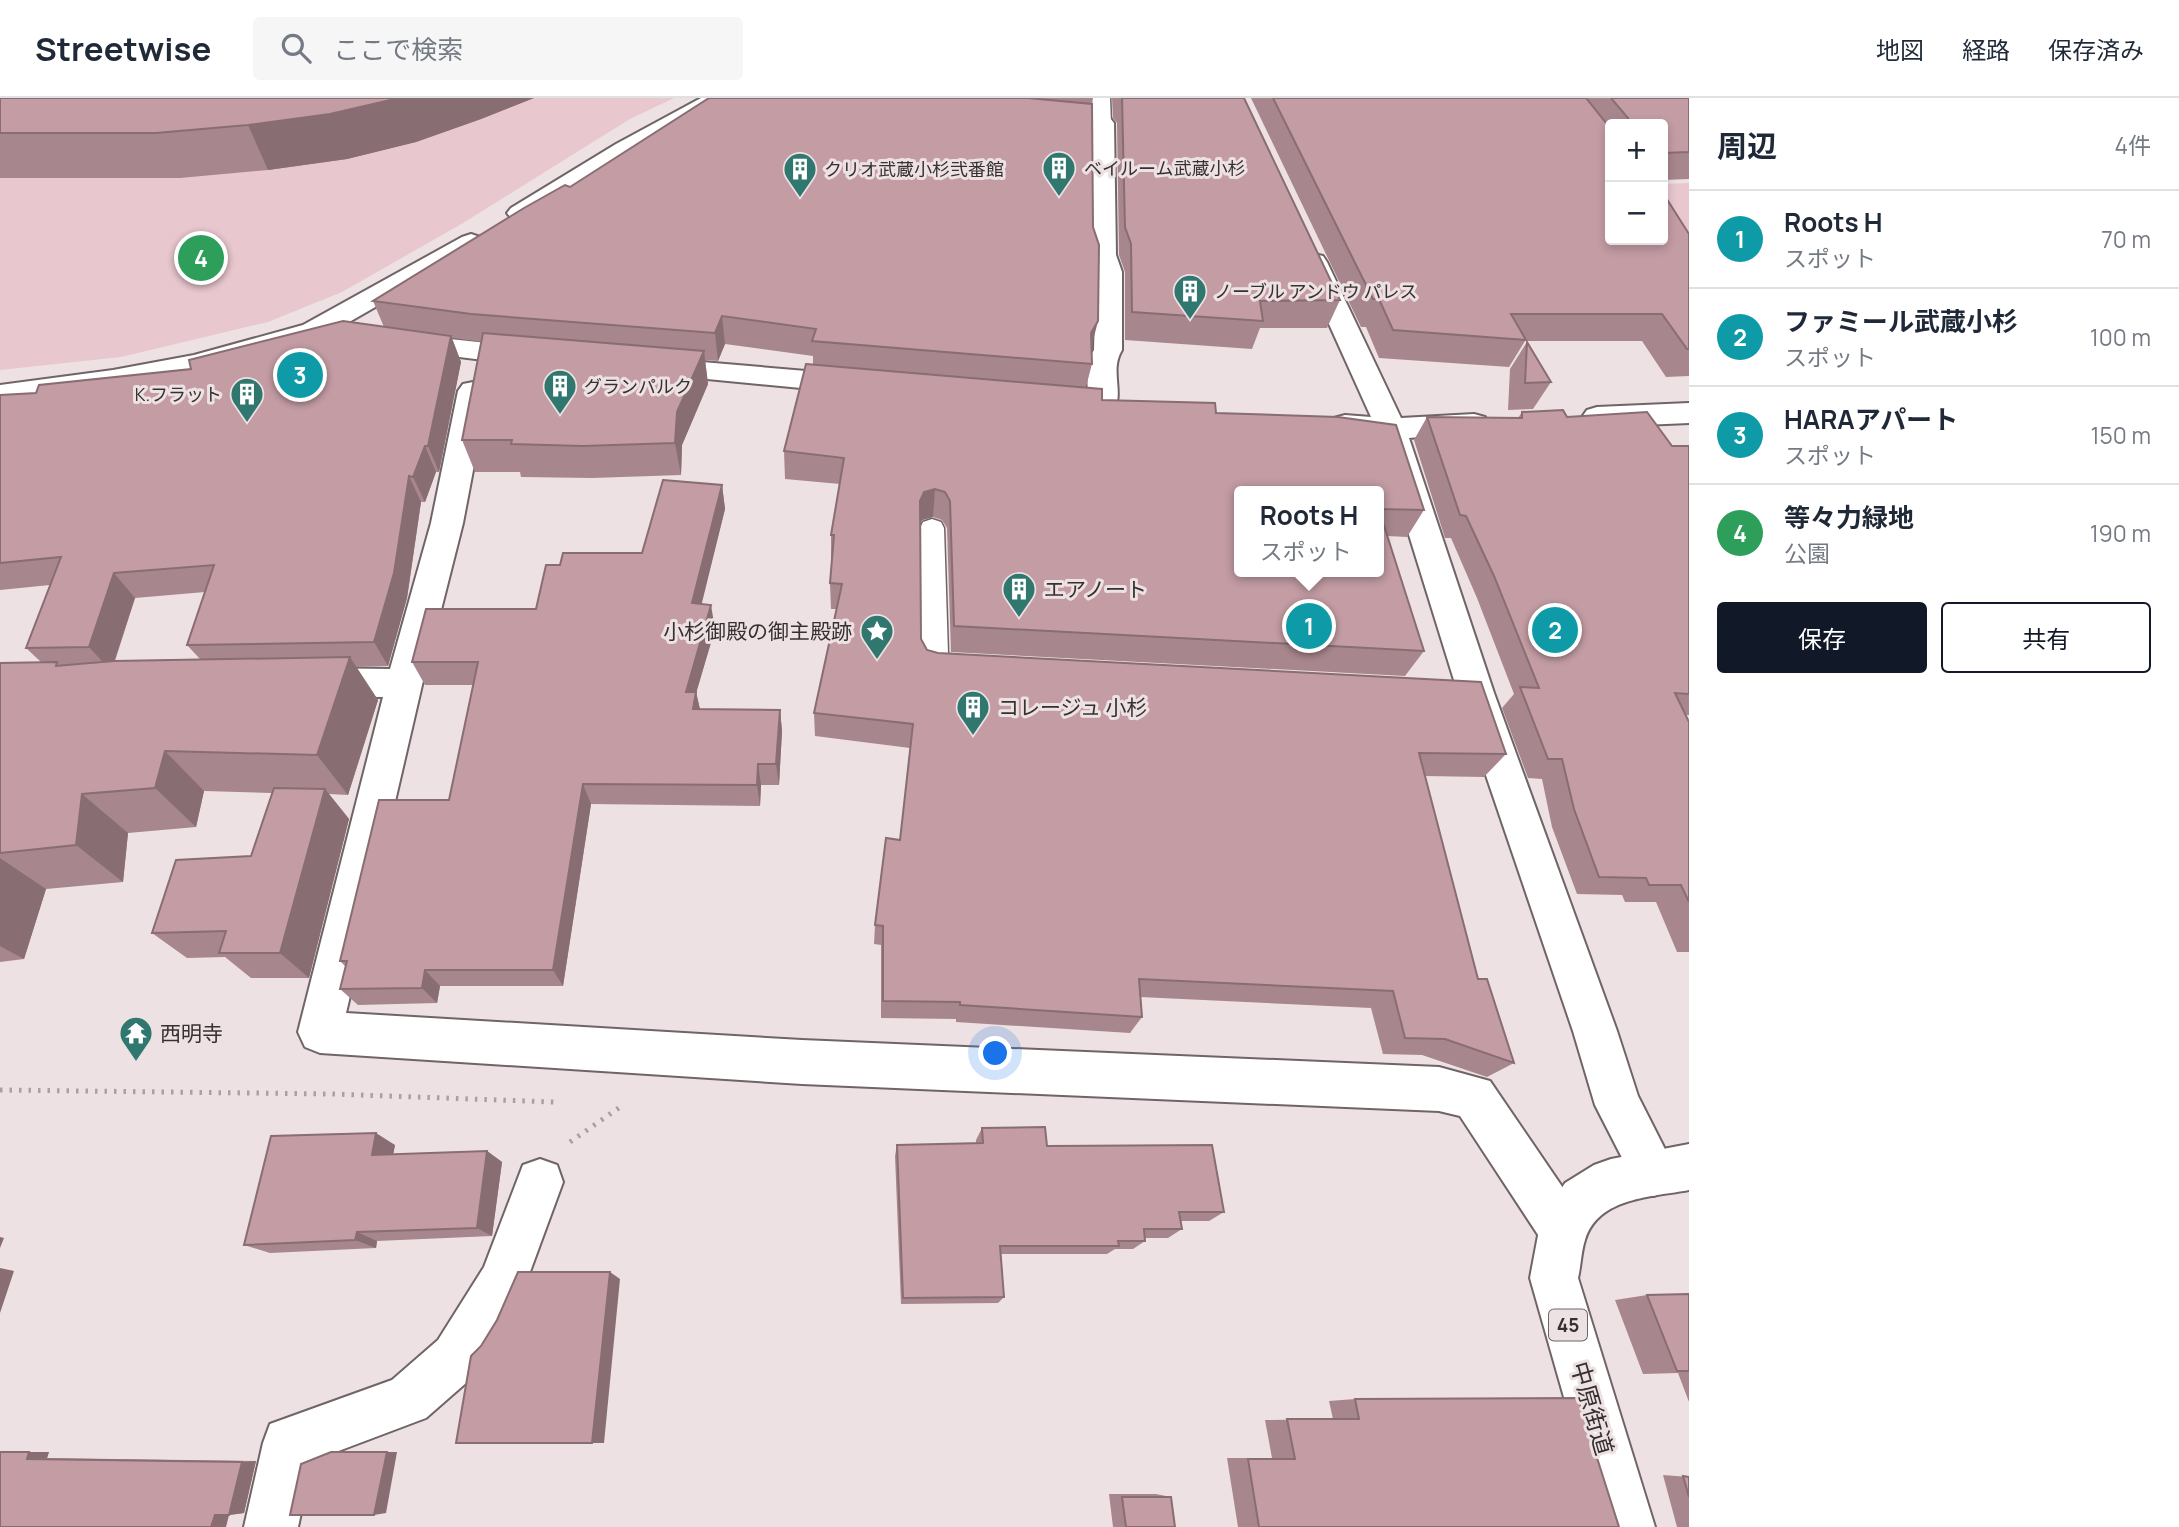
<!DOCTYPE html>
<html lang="ja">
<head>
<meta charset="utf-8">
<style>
	:root { --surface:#fff; --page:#f6f6f7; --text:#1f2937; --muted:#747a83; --line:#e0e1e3; --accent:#111827 }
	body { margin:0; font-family:Manrope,"Noto Sans JP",sans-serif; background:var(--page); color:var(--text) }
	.controls { position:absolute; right:21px; top:21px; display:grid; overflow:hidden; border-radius:7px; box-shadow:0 4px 10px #0003 }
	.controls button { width:63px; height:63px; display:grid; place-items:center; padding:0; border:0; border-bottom:2px solid var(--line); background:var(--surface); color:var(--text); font:35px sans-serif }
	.you { position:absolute; left:996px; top:956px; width:24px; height:24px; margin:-18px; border:5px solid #fff; border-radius:50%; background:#1a73e8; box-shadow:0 0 0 10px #1a73e833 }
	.badge { display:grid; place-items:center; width:46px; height:46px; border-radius:50%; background:var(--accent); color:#fff; font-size:23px; font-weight:700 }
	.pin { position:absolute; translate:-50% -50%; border:4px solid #fff; box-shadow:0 2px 7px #0006 }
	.popup { position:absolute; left:1234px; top:388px; width:150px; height:91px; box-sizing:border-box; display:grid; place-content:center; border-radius:7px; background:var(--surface); filter:drop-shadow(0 2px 5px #0005); font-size:23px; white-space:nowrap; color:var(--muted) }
	.popup b { font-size:26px; color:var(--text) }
	.popup::after { content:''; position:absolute; left:50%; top:100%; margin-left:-14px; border:14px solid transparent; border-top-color:var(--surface) }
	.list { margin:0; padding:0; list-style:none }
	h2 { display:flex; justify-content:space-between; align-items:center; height:91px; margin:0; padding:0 28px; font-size:30px }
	h2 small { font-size:23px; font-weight:400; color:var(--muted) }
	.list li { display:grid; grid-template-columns:46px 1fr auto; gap:21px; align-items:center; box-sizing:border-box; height:98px; padding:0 28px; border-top:2px solid var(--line) }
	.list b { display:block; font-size:26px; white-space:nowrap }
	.list p { margin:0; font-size:23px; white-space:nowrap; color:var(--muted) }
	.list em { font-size:23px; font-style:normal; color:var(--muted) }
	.actions { display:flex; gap:14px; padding:21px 28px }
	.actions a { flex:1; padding:16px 0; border:2px solid var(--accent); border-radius:7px; text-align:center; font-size:24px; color:var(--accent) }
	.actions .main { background:var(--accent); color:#fff }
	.icon { flex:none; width:38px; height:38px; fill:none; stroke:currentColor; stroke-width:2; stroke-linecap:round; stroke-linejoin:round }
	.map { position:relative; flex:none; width:1689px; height:1429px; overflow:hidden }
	header { display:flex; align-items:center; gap:42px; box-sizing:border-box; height:98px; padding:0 35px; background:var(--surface); border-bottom:2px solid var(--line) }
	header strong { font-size:33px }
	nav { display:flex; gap:38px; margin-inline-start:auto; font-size:24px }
	.search { width:490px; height:63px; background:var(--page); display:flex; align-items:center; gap:18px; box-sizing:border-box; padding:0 24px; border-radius:7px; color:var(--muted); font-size:26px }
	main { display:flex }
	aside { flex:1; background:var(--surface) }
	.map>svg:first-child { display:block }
	.green { fill:#e8c7ce }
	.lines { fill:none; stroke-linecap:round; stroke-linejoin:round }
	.lane-casing { stroke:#6f6466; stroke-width:3 }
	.street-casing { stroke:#6f6466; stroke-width:4 }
	.secondary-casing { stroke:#6f6466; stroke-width:4 }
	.primary-casing { stroke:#6f6466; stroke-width:4 }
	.path { stroke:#a9a0a1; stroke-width:5; stroke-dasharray:2.5 7; stroke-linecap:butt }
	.lane { fill:#fff; fill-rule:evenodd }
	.street { fill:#fff; fill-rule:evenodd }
	.secondary { fill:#fff; fill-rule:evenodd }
	.primary { fill:#fff; fill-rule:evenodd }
	.wall { fill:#a8868d; fill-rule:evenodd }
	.shaded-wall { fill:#886d73 }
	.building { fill:#c39ca4; stroke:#886d73; stroke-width:2 }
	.labels { text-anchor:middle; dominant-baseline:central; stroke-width:6; stroke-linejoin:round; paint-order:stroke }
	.far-poi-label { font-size:18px; fill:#353131; stroke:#eee1e3; text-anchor:start }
	.shield { fill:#eee1e3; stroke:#6c6666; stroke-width:2 }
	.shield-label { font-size:19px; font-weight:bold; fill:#353131 }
	.poi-label { font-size:21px; fill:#353131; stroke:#eee1e3; text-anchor:start }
	.near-street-label { font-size:24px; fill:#353131; stroke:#eee1e3 }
</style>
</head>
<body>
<header>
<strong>Streetwise</strong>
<div class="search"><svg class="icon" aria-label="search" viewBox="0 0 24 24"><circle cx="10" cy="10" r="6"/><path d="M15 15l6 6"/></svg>ここで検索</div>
<nav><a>地図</a><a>経路</a><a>保存済み</a></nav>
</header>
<main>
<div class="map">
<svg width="1689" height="1429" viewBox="0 0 1689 1429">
	<rect width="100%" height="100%" fill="#eee1e3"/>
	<!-- green -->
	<path class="green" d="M0,0H674L630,21L463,125L342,194L268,224L121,259L0,272Z
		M1689,85V155L1663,120V86Z"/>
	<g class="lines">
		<defs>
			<path id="lane" d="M1092,0H1110L1111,25L1108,29L1102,30L1093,25Z
				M932,421L941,424L944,430L948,556L973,559L977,567L973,575C958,579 940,578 925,574L921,566L920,430L923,424Z"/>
			<path id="street" d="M1039,12L1102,18L1110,20L1114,25L1116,157L1122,174V252C1109,273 1125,295 1113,314L1103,317L1093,314L1088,307L1087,263L1094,252L1096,174L1090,157V31L1031,24L1028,19L1031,14Z
				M1314,156L1323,158L1327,164L1401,320L1474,316L1485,319L1489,326L1485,333L1409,340L1494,595L1617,933L1638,998L1677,1075L1670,1091L1654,1098L1638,1091L1595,1007L1573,933L1458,595L1379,340L1334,334L1330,327L1334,320L1345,317L1371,319L1301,164L1305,158Z
				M404,236L532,250L542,253L546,259L542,265L532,268L394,251L390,245L394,239Z
				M655,260L853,277L863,279L867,286L863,293L853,295L645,275L641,269L645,263Z
				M473,284L483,286L488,293L463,425L422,587L346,915L802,942L1439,969L1490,983L1580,1115L1587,1132L1580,1149L1563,1156L1546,1149L1460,1018L1439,1013L802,986L320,955L305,949L298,934L383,599L314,598L301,594L296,584L301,574L314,570L390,571L431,425L458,293L463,286Z
				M1689,305V325L1597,329L1587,326L1582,319L1587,312L1597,309Z
				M540,1061L557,1067L563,1084L520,1201L474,1278L426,1320L312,1363L298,1429H244L263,1345L270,1326L392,1282L438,1242L484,1169L523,1067Z"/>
			<path id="secondary" d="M701,0H729L726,5L632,56L529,120L520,123L511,120L507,115L511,110L616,46Z
				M471,136L480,139L484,144L480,149L323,239L196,275L113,290L0,305V287L113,272L194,257L303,227L462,139Z"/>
			<path id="primary" d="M1689,1046V1092C1653,1099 1598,1099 1585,1142C1581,1154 1581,1168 1578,1180L1655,1429H1601L1530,1180L1539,1132L1546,1115L1565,1085L1594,1067L1611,1061Z"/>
		</defs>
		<!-- lane casing -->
		<use href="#lane" class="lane-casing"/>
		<!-- street casing -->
		<use href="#street" class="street-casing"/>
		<!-- secondary casing -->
		<use href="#secondary" class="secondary-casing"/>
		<!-- primary casing -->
		<use href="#primary" class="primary-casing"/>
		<!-- path -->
		<path class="path" d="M0,992L332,996L554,1004
			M570,1044L623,1007"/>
		<!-- lane -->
		<use href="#lane" class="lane"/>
		<!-- street -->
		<use href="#street" class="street"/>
		<!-- secondary -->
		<use href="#secondary" class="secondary"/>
		<!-- primary -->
		<use href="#primary" class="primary"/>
	</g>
	<!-- wall -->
	<path class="wall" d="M0,0H534L481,21L416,44L347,61L268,72L180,80H0Z
		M709,0H1093L1092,6V266L1086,289L1102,302L1216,315L1424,412L1407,439L1387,438L1424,553L1405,578L951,554L947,430L942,422L933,419L922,422L920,426L921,541L927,552L938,555L1506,656L1484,679L1425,678L1478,881L1514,965L1487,979L1422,957L1383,956L1371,910L1140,899L1142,919L1130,935L956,924V921L881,920V847L874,846L875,827L900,742L910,650L815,638L814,615L836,511H831L830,485L832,464H831V437L840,386L785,381L784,353L813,267V258L725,246L718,263L705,262L708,286L682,347L681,377L592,380L521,379L520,374H475L462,342L482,244L452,240L461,264L439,374H436L425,404H421L407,500L388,568L356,569L378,602L348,697L329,696L349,721L309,880H251L225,859L187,860L152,835L251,758L272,695L204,693L196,729L128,735L123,784L46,791L24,861L0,864V565L41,564L26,550L50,487L0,492V297L36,295L191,271L384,229L373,203L570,89ZM205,494L187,547L200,561L115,563L135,500Z
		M1112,0H1244L1340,202L1327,230H1260L1252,251L1125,242V174L1119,157L1117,25L1113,20Z
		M1251,0H1689V81L1663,82V26H1610V142L1689,136V278L1666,279L1642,243H1525L1509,269L1379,260L1366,229H1361Z
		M1527,244L1551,284L1533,311L1508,312L1510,271Z
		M1522,314L1567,319L1672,348H1689V617H1685L1689,624V854H1677L1656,804H1625L1622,797L1577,796L1552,729L1542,681L1528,680L1502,610L1514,596L1477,500L1451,440H1445L1414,342L1427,319L1518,320Z
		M722,387L725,411L701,506L715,531L696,594L700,611L780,612L782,633L779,687H761L760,708L591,706L563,888H440L437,905L358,907L340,891L346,869L340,863L449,702L473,587H425L412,564L536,511L560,467L642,455Z
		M982,1030L1047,1048L1224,1114L1209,1123H1181L1182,1131L1168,1140H1145V1143L1133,1151H1115L1107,1156H1001L1004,1199L998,1205L901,1206L895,1058L897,1047L976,1045V1042Z
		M395,1047L393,1056L487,1053L502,1064L492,1138L377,1143L376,1150L270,1155L244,1147Z
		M1689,1196V1304L1678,1275L1643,1276L1615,1202L1647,1197Z
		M1355,1301L1619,1429H1238L1227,1360H1272L1265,1322L1333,1321L1329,1303Z
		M0,1354H49L47,1360L256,1363L244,1415L229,1417Z
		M1663,1377L1689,1379V1429H1677Z
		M1109,1396H1156L1171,1399L1175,1429H1113Z"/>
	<!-- shaded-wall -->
	<path class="shaded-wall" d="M399,0H534L481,21L416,44L347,61L268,72L248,27Z
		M722,218L725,246L718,263L715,235Z
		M1098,223L1091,251V235Z
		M451,238L461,264L439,374L428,348Z
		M704,253L708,286L682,347L681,377L675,345L677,314Z
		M425,348L436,374L425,404L413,379Z
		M409,378L421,404L407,500L388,568L374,544Z
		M722,387L725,411L696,529L692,505Z
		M935,391L933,419L922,422L917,430L920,403L924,394Z
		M114,475L135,500L111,573L89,549Z
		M711,507L715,531L690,616L686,594Z
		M350,559L378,602L348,697L317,657Z
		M696,594L701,616L693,611Z
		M780,612L782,633L779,687L776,666Z
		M165,653L204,693L196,729L155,690Z
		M758,666L761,687L760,708L757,687Z
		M583,686L591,706L563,888L553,872Z
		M325,691L349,721L309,880L280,855Z
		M82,696L128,735L123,784L76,747Z
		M0,760L46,791L24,861L0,848Z
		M425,872L440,888L437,905L422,890Z
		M376,1035L395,1047L391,1068L372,1057Z
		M487,1053L502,1064L492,1138L477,1130Z
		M357,1134L377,1143L376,1150L355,1142Z
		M0,1139L4,1140L0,1150Z
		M0,1170L14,1173L0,1215Z
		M610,1174L620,1181L604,1345H592Z
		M29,1354H49L47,1360L27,1361Z
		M387,1354H397L386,1415L374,1417Z
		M256,1363L244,1415L229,1417L226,1429H211L215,1417L242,1364Z"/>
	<!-- building -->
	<path class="building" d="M0,0H399L330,16L248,27L156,35H0Z
		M709,0H1028L1092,6L1093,129L1099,147L1098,223L1091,235L1092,266L812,243L816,231L722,218L715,235L471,216L373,203L524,110L565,87L570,89Z
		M1122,0H1244L1340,202L1260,203L1263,223L1132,214L1131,146L1125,129Z
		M1273,0H1586L1610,30V142H1663V95L1689,136V251H1687L1662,216H1511L1526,242L1393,232L1379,201H1373Z
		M1611,0H1689V54L1663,55V26H1628V20Z
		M343,223L451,238L428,348H425L413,379L409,378L394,475L374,544L187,547L214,467L114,475L89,549L26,550L61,459L0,465V297L36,295L39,287L191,271L189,262Z
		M483,235L704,253L677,314L675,345L583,348L511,346L512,342H462Z
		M1527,244L1551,284L1525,285Z
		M806,266L1102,291V302L1215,305L1216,315L1338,319L1396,327L1424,412L1379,411V393H1239V474H1379V412L1424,553L954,528L950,403L945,394L935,391L924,394L920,403L921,541L927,552L938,555L1481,584L1506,656L1419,655L1478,881H1487L1514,965L1445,941L1405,940L1393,893L1139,881L1142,919L960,907V904L883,903V828L875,827L886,740L900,742L913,626L814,615L842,486L830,485L834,437H831L844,360L784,353Z
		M1563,312L1567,319L1647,314L1672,348H1689V596L1675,595L1689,624V804L1681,787H1649L1646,780L1599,779L1574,711L1562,661H1548L1520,589L1539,590L1494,478L1466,418L1460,417L1427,319L1522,320V314Z
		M663,382L722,387L692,505L711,507L686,594H696L693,611L780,612L776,666H758L757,687L583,686L553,872H425L422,890L340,891L347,863H340L379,702H449L478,564H412L426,511H536L546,467H560L563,455H642Z
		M350,559L317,657L165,653L155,690L82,696L76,747L0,755V565L57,564L56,568L114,563Z
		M274,690L325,691L280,855H219L226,833L152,835L176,762L251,758Z
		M1045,1029L1047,1048L1212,1047L1224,1114H1179L1182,1131H1144L1145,1143H1118L1119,1148H1000L1004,1199L903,1200L897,1047L983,1045L982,1030Z
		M376,1035L372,1057L487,1053L477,1130L357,1134L355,1142L244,1147L271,1038Z
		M518,1174H610L592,1345H456L471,1258L481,1248L497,1222Z
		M1689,1196V1273H1677L1647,1197Z
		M1578,1300L1619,1429H1259L1248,1361H1295L1287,1321H1359L1355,1301Z
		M0,1354H29L27,1361L242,1364L229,1417H215L211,1429H0Z
		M331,1354H387L374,1417H290L301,1366Z
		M1683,1378L1689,1379V1399Z
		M1122,1399H1171L1175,1429H1126Z"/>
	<!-- icons -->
	<defs>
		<symbol id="building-pin" viewBox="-11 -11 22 30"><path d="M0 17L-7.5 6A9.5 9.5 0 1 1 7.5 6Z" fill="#2f776f" stroke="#eee1e3"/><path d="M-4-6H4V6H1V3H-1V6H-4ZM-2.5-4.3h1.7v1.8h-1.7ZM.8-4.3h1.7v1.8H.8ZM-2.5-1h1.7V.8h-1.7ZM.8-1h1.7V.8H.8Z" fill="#fff"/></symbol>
		<symbol id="sight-pin" viewBox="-11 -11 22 30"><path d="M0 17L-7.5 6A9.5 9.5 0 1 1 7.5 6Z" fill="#2f776f" stroke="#eee1e3"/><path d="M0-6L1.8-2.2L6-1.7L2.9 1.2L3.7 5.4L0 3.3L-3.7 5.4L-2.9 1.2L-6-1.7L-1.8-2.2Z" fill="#fff"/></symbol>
		<symbol id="temple-pin" viewBox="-11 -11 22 30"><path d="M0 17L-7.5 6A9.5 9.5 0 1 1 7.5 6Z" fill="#2f776f" stroke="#eee1e3"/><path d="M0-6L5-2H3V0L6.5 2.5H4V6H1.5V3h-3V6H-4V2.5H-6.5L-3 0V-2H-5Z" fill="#fff"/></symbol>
	</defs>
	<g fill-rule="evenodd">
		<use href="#building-pin" x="1040" y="51" width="38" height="52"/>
		<use href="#building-pin" x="781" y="52" width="38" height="52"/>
		<use href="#building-pin" x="1171" y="174" width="38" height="52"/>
		<use href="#building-pin" x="541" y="269" width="38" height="52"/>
		<use href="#building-pin" x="228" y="277" width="38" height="52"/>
		<use href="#building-pin" x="1000" y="472" width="38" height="52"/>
		<use href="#sight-pin" x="858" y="514" width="38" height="52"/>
		<use href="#building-pin" x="954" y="590" width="38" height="52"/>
		<use href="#temple-pin" x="117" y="916" width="38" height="52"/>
	</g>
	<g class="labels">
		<!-- far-poi labels -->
		<g class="far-poi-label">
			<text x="1084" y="70">ベイルーム武蔵小杉</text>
			<text x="824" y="71">クリオ武蔵小杉弐番館</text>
			<text x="1214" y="193">ノーブル アンドウ パレス</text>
			<text x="584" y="288">グランパルク</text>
			<text x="222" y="296" text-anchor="end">K.フラット</text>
		</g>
		<!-- shield labels -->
		<rect class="shield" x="1549" y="1211.5" width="38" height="31" rx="5"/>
		<g class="shield-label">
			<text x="1568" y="1227">45</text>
		</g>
		<!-- poi labels -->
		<g class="poi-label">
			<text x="1044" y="491">エアノート</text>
			<text x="852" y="533" text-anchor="end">小杉御殿の御主殿跡</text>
			<text x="998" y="609">コレージュ 小杉</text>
			<text x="160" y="935">西明寺</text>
		</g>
		<!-- near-street labels -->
		<g class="near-street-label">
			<text transform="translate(1593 1310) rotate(74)">中原街道</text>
		</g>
	</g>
</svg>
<div class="controls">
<button>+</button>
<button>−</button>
</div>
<div class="you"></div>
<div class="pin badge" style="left:1309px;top:528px;background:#0f9aa8">1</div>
<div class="popup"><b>Roots H</b>スポット</div>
<div class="pin badge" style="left:1555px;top:532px;background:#0f9aa8">2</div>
<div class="pin badge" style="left:300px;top:277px;background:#0f9aa8">3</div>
<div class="pin badge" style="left:201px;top:160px;background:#2e9e5b">4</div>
</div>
<aside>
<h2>周辺<small>4件</small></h2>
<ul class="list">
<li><span class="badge" style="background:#0f9aa8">1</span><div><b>Roots H</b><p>スポット</p></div><em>70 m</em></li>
<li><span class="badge" style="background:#0f9aa8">2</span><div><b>ファミール武蔵小杉</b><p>スポット</p></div><em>100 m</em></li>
<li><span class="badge" style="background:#0f9aa8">3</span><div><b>HARAアパート</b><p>スポット</p></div><em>150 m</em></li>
<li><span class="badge" style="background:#2e9e5b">4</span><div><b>等々力緑地</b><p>公園</p></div><em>190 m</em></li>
</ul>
<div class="actions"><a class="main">保存</a><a>共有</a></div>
</aside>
</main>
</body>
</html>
